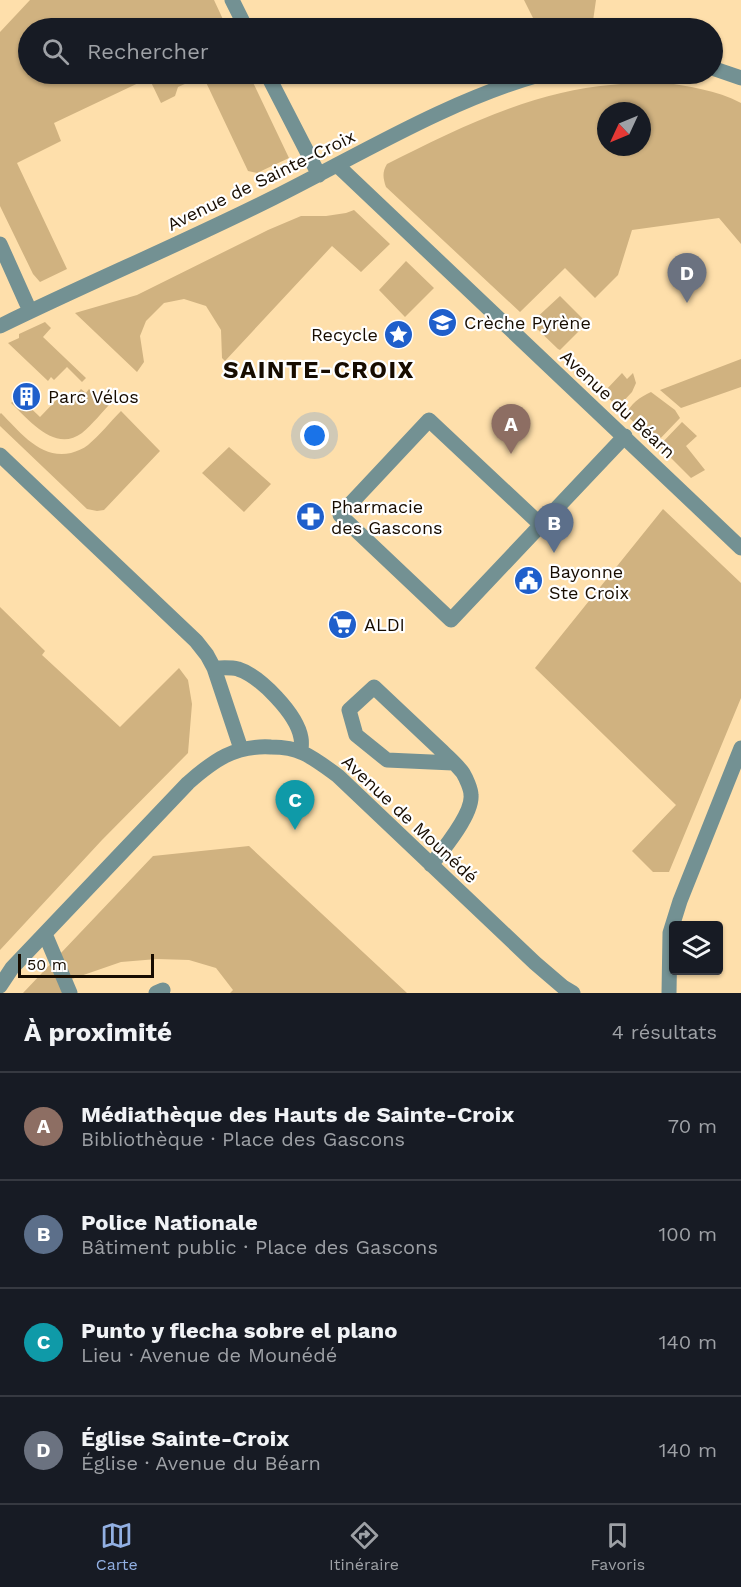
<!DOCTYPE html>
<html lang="fr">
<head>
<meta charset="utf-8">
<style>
	:root { --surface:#171b24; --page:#20242c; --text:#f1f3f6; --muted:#9ea1a6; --line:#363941; --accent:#92b0e3 }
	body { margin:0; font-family:"Work Sans",sans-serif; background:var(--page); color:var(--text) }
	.controls { position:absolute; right:18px; bottom:18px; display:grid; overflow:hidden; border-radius:6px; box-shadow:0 2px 4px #0004 }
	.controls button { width:54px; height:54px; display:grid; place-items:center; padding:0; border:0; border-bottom:2px solid var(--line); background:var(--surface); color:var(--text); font:30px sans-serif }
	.compass { position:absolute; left:597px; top:102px; width:54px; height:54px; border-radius:50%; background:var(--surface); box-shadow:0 2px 4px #0004; rotate:226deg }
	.scale { position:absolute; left:18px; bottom:15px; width:136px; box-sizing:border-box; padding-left:6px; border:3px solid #170c00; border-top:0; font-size:16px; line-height:21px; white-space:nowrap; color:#170c00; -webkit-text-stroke:4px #fff; paint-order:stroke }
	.you { position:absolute; left:315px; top:436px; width:21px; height:21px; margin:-15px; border:4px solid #fff; border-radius:50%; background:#1a73e8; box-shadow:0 0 0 9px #1a73e833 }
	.badge { display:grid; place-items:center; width:39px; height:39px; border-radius:50%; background:var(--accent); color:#fff; font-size:20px; font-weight:700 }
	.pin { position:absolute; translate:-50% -50px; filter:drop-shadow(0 2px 3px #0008) }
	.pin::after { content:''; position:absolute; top:32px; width:21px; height:18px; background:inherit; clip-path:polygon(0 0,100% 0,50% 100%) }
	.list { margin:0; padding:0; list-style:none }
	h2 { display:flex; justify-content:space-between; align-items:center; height:78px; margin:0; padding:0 24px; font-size:26px }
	h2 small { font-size:20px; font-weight:400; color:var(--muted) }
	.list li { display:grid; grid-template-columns:39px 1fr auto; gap:18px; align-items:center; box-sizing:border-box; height:108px; padding:0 24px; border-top:2px solid var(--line) }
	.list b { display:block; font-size:22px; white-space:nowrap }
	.list p { margin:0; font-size:20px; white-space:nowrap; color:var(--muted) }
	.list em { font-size:20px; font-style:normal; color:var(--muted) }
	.icon { flex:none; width:33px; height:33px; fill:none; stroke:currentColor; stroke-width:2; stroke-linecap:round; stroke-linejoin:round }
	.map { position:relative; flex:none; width:741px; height:993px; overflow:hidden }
	.search { position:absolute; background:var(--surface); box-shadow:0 2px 4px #0004; left:18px; right:18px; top:18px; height:66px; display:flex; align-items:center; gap:15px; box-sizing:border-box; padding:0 21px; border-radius:33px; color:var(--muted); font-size:22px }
	.sheet { height:510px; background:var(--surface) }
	nav { display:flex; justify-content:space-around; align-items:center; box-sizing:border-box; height:84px; border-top:2px solid var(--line); background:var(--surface); font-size:16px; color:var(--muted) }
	nav a { display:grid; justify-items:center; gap:3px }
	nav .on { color:var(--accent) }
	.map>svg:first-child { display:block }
	.green { fill:#d0b280; fill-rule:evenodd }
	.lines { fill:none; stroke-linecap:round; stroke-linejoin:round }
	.minor { stroke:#739193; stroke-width:15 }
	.labels { text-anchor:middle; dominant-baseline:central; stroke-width:4.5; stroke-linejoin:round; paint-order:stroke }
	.street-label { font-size:18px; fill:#170c00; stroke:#fff }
	.poi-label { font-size:18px; fill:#170c00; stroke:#fff; text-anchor:start }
	.district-label { font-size:24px; font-weight:bold; letter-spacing:1.5px; fill:#170c00; stroke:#fff }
</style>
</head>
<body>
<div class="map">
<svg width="741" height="993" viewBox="0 0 741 993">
	<rect width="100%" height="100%" fill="#fedfab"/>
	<!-- green -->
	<path class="green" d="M30,0H214L227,28H28V74H249L289,158L257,173L248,171L203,76L178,87L175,96L161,103L149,78L54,123L61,141L17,163L67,269L40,282L33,274L0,206V32Z
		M524,0H596L592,28H538Z
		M661,82C687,86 717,90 741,103V244L719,218L632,230L618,275L595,298L565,268L520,312L386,187C383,178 382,172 387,164C440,137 503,106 561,93C594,85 627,83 661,82ZM606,111H642V147H606Z
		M354,210L390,244L361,272L332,246L225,361L222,358L221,330L206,306L184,299L164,303L146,321L140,336L144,362L137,372L75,313L137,295L268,230L301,216H326L346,213Z
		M406,261L434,288L405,317L379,290Z
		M560,296L587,323L560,350L558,349L532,324L533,321Z
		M45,322L51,328L43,337L86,378L82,382L67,367L54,380L51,377L48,381L8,343L19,338V334Z
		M741,359V387L681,408L660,390Z
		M622,373L627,379L633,373L636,383L632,392L618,407L606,396L605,391Z
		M81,389L86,393L89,389L100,400L105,395L112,402C102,412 93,424 82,433C55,453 29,420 11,403L18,396L40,417L62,394L70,401Z
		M651,392L675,410L680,418L656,443L626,415C630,404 640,397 651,392Z
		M121,411L160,451L104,510L97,511L87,509L0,426V414L1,413C20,432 41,460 71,453C77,451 83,449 88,445C100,435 110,422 121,411Z
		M682,422L697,436L686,446L705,470L691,478L659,446Z
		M229,447L271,484L244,512L202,473Z
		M663,509L741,583V698L669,872H653L632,851L676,805L535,668Z
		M0,607L45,651L42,655L120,727L179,668L188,680L192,704L188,753L102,840L0,950Z
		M249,846L407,993H230L233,990L216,968L189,960L157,959L121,962L69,980L64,993H23L153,856Z"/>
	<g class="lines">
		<!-- minor -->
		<path class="minor" d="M232,0L246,28
			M712,68L741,78
			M267,74L319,175
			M337,165L741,548
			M0,244L30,311
			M0,326C90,282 183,243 273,198C361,154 447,101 542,74
			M0,455L196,641L207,655L214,668L241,749
			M541,525L429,420L340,515L451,620L625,436
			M214,668C222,668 230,667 238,669C260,676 297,714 301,738C302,743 301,748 301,752
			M431,865C443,850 473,814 471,795C471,789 466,778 463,773C458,766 450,759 443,752L374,687L349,710L356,735L387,760L453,763
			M45,934L70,993
			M0,986L12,968L188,783C214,760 235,745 271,747C282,747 293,748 303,753C316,759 327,768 338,776L535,963L563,987L573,993
			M156,993L163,990
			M669,993L670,933L680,901L741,748"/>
	</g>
	<!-- icons -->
	<defs>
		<symbol id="school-disc" viewBox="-11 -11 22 22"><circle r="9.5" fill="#1f5fcb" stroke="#fff"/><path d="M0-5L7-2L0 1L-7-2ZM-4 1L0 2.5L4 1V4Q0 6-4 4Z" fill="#fff"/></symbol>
		<symbol id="sight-disc" viewBox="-11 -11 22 22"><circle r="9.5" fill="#1f5fcb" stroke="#fff"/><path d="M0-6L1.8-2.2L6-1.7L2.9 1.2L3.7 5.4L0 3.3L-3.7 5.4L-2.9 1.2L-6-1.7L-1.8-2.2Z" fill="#fff"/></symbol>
		<symbol id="building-disc" viewBox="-11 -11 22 22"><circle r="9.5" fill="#1f5fcb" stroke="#fff"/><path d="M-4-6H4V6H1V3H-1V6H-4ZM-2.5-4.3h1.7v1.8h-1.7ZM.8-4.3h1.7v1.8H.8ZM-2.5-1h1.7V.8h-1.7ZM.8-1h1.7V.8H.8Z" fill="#fff"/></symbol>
		<symbol id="pharmacy-disc" viewBox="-11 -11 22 22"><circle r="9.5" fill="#1f5fcb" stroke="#fff"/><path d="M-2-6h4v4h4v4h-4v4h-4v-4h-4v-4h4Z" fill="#fff"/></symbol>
		<symbol id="civic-disc" viewBox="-11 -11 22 22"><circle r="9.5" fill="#1f5fcb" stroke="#fff"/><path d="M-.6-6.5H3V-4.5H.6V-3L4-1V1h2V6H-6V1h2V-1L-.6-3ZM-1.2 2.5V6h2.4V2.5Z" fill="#fff"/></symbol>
		<symbol id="supermarket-disc" viewBox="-11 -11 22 22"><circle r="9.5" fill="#1f5fcb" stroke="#fff"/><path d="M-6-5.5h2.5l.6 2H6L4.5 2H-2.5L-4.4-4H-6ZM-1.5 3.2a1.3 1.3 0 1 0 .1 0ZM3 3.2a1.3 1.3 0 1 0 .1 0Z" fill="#fff"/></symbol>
	</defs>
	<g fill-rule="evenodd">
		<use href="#school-disc" x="426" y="306" width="33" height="33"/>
		<use href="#sight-disc" x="382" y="318" width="33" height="33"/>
		<use href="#building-disc" x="10" y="380" width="33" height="33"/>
		<use href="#pharmacy-disc" x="294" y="500" width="33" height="33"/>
		<use href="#civic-disc" x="512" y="564" width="33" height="33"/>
		<use href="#supermarket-disc" x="326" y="608" width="33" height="33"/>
	</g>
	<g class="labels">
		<!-- street labels -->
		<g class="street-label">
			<text transform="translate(261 180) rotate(-26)">Avenue de Sainte-Croix</text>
			<text transform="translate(618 404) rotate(43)">Avenue du Béarn</text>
			<text transform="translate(410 819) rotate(43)">Avenue de Mounédé</text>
		</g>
		<!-- poi labels -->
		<g class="poi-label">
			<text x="464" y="322">Crèche Pyrène</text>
			<text x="378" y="334" text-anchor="end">Recycle</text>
			<text x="48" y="396">Parc Vélos</text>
			<text x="331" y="506">Pharmacie<tspan x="331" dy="21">des Gascons</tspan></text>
			<text x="549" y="571">Bayonne<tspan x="549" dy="21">Ste Croix</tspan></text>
			<text x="364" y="624">ALDI</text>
		</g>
		<!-- district labels -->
		<g class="district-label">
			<text x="319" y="370">SAINTE-CROIX</text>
		</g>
	</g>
</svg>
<div class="controls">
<button><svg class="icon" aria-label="layers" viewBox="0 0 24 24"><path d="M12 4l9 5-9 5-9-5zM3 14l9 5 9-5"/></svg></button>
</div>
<svg class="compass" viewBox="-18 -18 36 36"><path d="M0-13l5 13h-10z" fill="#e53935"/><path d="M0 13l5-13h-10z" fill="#9ea1a6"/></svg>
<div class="scale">50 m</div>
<div class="you"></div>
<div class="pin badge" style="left:511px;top:454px;background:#8d6e63">A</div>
<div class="pin badge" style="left:554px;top:553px;background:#5c6f8a">B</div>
<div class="pin badge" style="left:295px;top:830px;background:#0f9aa8">C</div>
<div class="pin badge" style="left:687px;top:303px;background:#6b7280">D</div>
<div class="search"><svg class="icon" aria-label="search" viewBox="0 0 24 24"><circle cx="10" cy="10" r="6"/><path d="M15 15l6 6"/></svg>Rechercher</div>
</div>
<section class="sheet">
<h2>À proximité<small>4 résultats</small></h2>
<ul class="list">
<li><span class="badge" style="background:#8d6e63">A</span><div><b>Médiathèque des Hauts de Sainte-Croix</b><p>Bibliothèque · Place des Gascons</p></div><em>70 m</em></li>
<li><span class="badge" style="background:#5c6f8a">B</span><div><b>Police Nationale</b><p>Bâtiment public · Place des Gascons</p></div><em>100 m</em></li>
<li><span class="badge" style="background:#0f9aa8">C</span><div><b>Punto y flecha sobre el plano</b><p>Lieu · Avenue de Mounédé</p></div><em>140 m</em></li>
<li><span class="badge" style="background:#6b7280">D</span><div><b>Église Sainte-Croix</b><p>Église · Avenue du Béarn</p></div><em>140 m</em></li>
</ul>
</section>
<nav>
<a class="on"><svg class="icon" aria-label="map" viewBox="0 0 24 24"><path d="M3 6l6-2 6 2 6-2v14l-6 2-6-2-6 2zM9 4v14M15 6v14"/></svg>Carte</a>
<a><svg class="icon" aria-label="directions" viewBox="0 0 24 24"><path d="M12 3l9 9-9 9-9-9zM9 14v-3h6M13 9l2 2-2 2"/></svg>Itinéraire</a>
<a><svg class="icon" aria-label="saved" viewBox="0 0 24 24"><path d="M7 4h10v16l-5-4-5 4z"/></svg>Favoris</a>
</nav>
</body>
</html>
